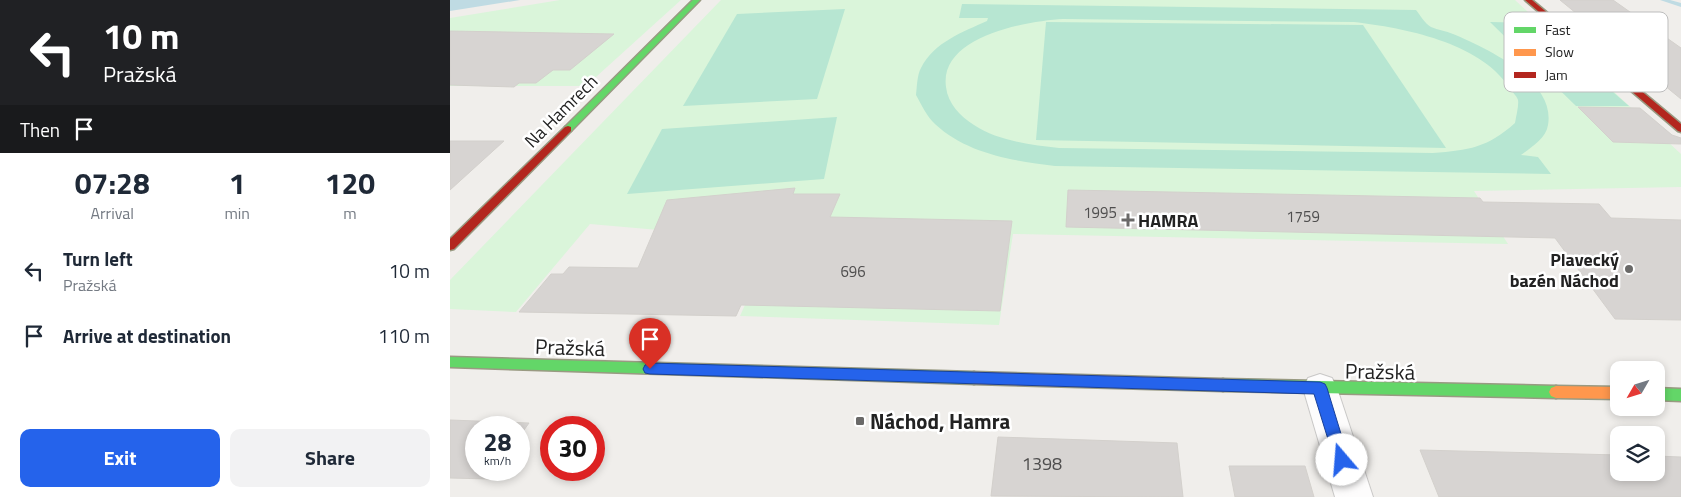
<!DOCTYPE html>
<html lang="en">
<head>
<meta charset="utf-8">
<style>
	:root { --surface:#fff; --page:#f2f2f3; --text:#1f2937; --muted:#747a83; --accent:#2563eb }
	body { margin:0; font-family:"Titillium Web",sans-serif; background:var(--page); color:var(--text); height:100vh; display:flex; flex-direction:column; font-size:19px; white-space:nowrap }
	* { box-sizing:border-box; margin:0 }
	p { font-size:16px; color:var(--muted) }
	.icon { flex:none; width:28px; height:28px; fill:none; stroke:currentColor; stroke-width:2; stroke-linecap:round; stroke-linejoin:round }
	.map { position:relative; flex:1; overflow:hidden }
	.details { display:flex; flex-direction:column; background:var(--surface); width:450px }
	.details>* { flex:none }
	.hud { background:#202124; color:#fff; overflow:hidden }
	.needle { width:32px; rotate:231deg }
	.fabs { position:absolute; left:1160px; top:361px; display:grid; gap:10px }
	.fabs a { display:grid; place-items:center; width:55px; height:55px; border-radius:10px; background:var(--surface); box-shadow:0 2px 8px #0003; font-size:25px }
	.speed { position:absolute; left:15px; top:416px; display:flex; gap:10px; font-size:25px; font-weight:700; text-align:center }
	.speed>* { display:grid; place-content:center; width:65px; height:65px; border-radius:50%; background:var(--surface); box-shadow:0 2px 8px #0003; line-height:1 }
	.speed small { font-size:12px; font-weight:400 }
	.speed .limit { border:8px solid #d22; background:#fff; color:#111 }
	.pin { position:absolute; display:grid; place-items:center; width:42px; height:42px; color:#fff; margin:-51px -21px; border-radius:50% 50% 50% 0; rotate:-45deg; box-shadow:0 0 5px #0007 }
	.pin .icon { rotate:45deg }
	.me { position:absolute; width:55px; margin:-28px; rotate:342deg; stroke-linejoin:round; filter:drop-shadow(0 0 4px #0008) }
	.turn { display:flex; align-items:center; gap:18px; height:105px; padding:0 20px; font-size:22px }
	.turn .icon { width:65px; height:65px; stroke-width:2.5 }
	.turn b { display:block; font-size:35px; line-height:42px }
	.then { display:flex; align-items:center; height:48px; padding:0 20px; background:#0003; gap:10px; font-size:19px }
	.eta { display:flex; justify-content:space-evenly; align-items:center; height:85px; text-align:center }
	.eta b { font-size:30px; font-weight:700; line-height:35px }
	.action { display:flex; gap:10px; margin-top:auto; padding:10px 20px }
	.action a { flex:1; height:58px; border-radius:10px; background:var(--accent); color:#fff; font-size:20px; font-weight:700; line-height:58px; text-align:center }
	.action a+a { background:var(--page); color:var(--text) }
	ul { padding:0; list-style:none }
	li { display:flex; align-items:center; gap:15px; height:65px; padding:0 20px }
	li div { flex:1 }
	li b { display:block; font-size:19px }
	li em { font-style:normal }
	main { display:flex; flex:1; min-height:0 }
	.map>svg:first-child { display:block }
	.park { fill:#daf5da }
	.pitch { fill:#b7e6d2; fill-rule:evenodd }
	.water { fill:#bfdbe3 }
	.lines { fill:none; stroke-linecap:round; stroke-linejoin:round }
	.stream { fill:#bfdbe3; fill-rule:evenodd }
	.building { fill:#d7d4d2; stroke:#d3d0cc }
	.street-casing { stroke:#c9c8c7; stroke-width:2 }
	.fast-casing { stroke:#999a82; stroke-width:3 }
	.slow-casing { stroke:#999a82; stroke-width:3 }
	.jam-casing { stroke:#999a82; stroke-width:3 }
	.street { fill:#fdfcfc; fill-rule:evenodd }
	.fast { fill:#63d668; fill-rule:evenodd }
	.slow { fill:#ff974d; fill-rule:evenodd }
	.jam { fill:#b3261e; fill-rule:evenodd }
	.route { fill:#2563eb; stroke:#184099 }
	.poi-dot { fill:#6a6968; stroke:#fff; stroke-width:2 }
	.labels { text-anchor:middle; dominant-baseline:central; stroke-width:5; stroke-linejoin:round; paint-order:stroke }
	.number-label { font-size:15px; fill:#4f4e4e }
	.street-label { font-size:18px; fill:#222; stroke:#fff }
	.poi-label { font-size:18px; font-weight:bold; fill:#222; stroke:#fff; text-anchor:start }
	.near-number-label { font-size:18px; fill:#4f4e4e }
	.near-street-label { font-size:21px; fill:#222; stroke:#fff }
	.near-poi-label { font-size:21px; font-weight:bold; fill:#222; stroke:#fff; text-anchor:start }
	.key { fill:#fff; stroke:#bdbdbd; stroke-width:1 }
	.key-label { font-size:14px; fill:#222 }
</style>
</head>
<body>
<main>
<section class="details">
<div class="hud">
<div class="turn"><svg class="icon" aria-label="left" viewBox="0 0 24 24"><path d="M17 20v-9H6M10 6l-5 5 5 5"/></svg><div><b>10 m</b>Pražská</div></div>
<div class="then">Then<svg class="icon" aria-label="arrive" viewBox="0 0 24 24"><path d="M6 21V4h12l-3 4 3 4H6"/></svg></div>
</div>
<div class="eta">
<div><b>07:28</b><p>Arrival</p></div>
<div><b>1</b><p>min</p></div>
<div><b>120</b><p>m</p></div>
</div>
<ul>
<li><svg class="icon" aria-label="left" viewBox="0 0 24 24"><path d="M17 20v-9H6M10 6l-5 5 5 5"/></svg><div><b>Turn left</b><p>Pražská</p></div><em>10 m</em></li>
<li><svg class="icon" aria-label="arrive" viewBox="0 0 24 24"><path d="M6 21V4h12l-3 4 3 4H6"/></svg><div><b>Arrive at destination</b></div><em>110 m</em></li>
</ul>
<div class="action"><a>Exit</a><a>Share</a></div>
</section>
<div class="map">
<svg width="1231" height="497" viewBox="0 0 1231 497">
	<rect width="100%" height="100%" fill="#f0eeeb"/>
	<!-- park -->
	<g class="park">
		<path d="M110,0H231L136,86H0V18Z"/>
		<path d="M271,0H1065L1231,154V187L1024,191L1058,244L563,234L549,325L290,316L324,240L140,224L66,312L0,309V280Z"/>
	</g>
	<!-- pitch -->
	<g class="pitch">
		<path d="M512,4L966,10C970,15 975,24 981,27C988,30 996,31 1003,34C1036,48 1106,80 1098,125C1096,139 1080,148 1071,155L1088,157L1101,174L605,166C564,161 517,154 485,124C477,117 471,104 466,95C467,87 467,75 471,68C484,42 513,32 537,21L538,18H509ZM613,19L904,22C954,28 1029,42 1059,87C1061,91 1067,96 1068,100C1069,106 1066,116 1065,123C1037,148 1019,150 983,153L609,148C582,145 548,141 524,125C510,116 498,104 496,87C489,36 577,21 613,19Z"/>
		<path d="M395,9L367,99L233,106L287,14Z"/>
		<path d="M596,22L913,25L996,148L586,140Z"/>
		<path d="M1040,22L1084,23L1179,106H1126Z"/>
		<path d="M387,117L374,179L177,194L212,129Z"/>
	</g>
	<!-- water -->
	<path class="water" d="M0,0H70L0,11Z"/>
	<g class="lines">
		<!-- stream -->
		<path class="stream" d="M1210,0H1220L1231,3V7Z"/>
	</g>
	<!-- building -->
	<g class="building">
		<path d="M1110,0H1163L1231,48V99Z"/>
		<path d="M0,31L164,34L120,70H103L86,83H69L64,87L0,85Z"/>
		<path d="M1128,107L1190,108L1222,135L1231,138V144L1163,142Z"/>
		<path d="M0,141H54L0,190Z"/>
		<path d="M345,188L343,194H390L380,217L562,221L550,311L291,305L286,316L69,312L101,274H113L119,267L188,268L217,200Z"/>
		<path d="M618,190L1030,198L1033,202L1149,204L1161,218L1231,220V320L1165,319L1105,238L616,227Z"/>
		<path d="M0,420L79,423L69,437V428H26V470H46L39,479L0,478Z"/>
		<path d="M548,437L727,443L733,497L541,496Z"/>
		<path d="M970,450L1169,455V472H1206V456L1231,457V497H989Z"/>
		<path d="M779,466H855L864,497H785Z"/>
	</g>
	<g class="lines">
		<!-- street casing -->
		<g class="street-casing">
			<path id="street" d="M870,374L882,378L887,388L923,497H885L853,388L858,378Z"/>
		</g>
		<!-- fast casing -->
		<g class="fast-casing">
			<g id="fast">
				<path d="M243,0H250L121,131H115V127Z"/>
				<path d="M0,357L524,372L529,374L531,378L529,382L524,384L0,367Z"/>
				<path d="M773,379L1106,386L1111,388L1113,392L1111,396L1106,398L773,391L768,389L766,385L768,381Z"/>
				<path d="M1206,388L1231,389V401L1206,400Z"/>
			</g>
		</g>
		<!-- slow casing -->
		<g class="slow-casing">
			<g id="slow">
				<path d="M524,372L773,379L778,381L780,385L778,389L773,391L524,384L519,382L517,378L519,374Z"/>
				<path d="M1106,386L1169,387V399L1106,398L1101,396L1099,392L1101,388Z"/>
			</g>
		</g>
		<!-- jam casing -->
		<g class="jam-casing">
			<g id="jam">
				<path d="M1075,0H1082L1231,124V132L1228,131Z"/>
				<path d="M118,126L121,127V131L4,249L0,250V239L115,127Z"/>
			</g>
		</g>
		<!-- street -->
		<use href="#street" class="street"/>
		<!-- fast -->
		<use href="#fast" class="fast"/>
		<!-- slow -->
		<use href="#slow" class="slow"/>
		<!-- jam -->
		<use href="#jam" class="jam"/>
	</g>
	<!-- route -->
	<path class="route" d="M200,363L870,382L875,384L877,388L899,460L897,465L892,467L886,465L864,394L200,374L195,373L193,369L195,365Z"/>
	<!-- markers -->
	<g class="poi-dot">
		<path d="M675.5 212.5h5v5h5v5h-5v5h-5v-5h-5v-5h5z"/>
		<circle cx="1179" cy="269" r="5"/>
		<rect x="405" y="416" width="10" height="10" rx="2.5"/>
	</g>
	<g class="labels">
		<!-- number labels -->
		<g class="number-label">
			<text x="650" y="212">1995</text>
			<text x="853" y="216">1759</text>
			<text x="403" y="271">696</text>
		</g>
		<!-- street labels -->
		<g class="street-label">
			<text transform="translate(111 111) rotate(-45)">Na Hamrech</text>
		</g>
		<!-- poi labels -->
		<g class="poi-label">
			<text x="688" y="220">HAMRA</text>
			<text x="1169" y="259" text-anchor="end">Plavecký<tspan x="1169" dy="21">bazén Náchod</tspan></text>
		</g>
		<!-- near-number labels -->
		<g class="near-number-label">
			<text x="592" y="463">1398</text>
		</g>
		<!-- near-street labels -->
		<g class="near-street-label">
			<text transform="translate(120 347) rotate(2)">Pražská</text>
			<text transform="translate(930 371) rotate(1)">Pražská</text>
		</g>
		<!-- near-poi labels -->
		<g class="near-poi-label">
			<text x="420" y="421">Náchod, Hamra</text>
		</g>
	</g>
	<!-- legend -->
	<rect x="1054" y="12" width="164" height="80" rx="8" class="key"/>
	<rect x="1064" y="27" width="22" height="6" fill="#63d668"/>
	<rect x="1064" y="49" width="22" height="7" fill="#ff974d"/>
	<rect x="1064" y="72" width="22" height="6" fill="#b3261e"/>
	<g class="key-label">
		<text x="1095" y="35">Fast</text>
		<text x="1095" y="57">Slow</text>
		<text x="1095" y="80">Jam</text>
	</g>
</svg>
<div class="fabs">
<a><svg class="needle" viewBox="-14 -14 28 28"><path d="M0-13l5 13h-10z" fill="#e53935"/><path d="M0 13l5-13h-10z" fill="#747a83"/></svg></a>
<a><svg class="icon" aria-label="layers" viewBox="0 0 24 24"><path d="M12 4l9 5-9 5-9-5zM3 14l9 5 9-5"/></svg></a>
</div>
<div class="speed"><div>28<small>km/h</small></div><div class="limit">30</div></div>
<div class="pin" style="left:200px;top:369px;background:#d93025"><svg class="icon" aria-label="arrive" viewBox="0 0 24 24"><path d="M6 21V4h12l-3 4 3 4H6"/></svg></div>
<svg class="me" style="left:892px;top:460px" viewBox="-20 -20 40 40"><circle r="19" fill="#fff"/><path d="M0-13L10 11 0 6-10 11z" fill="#2563eb"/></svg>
</div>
</main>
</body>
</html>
